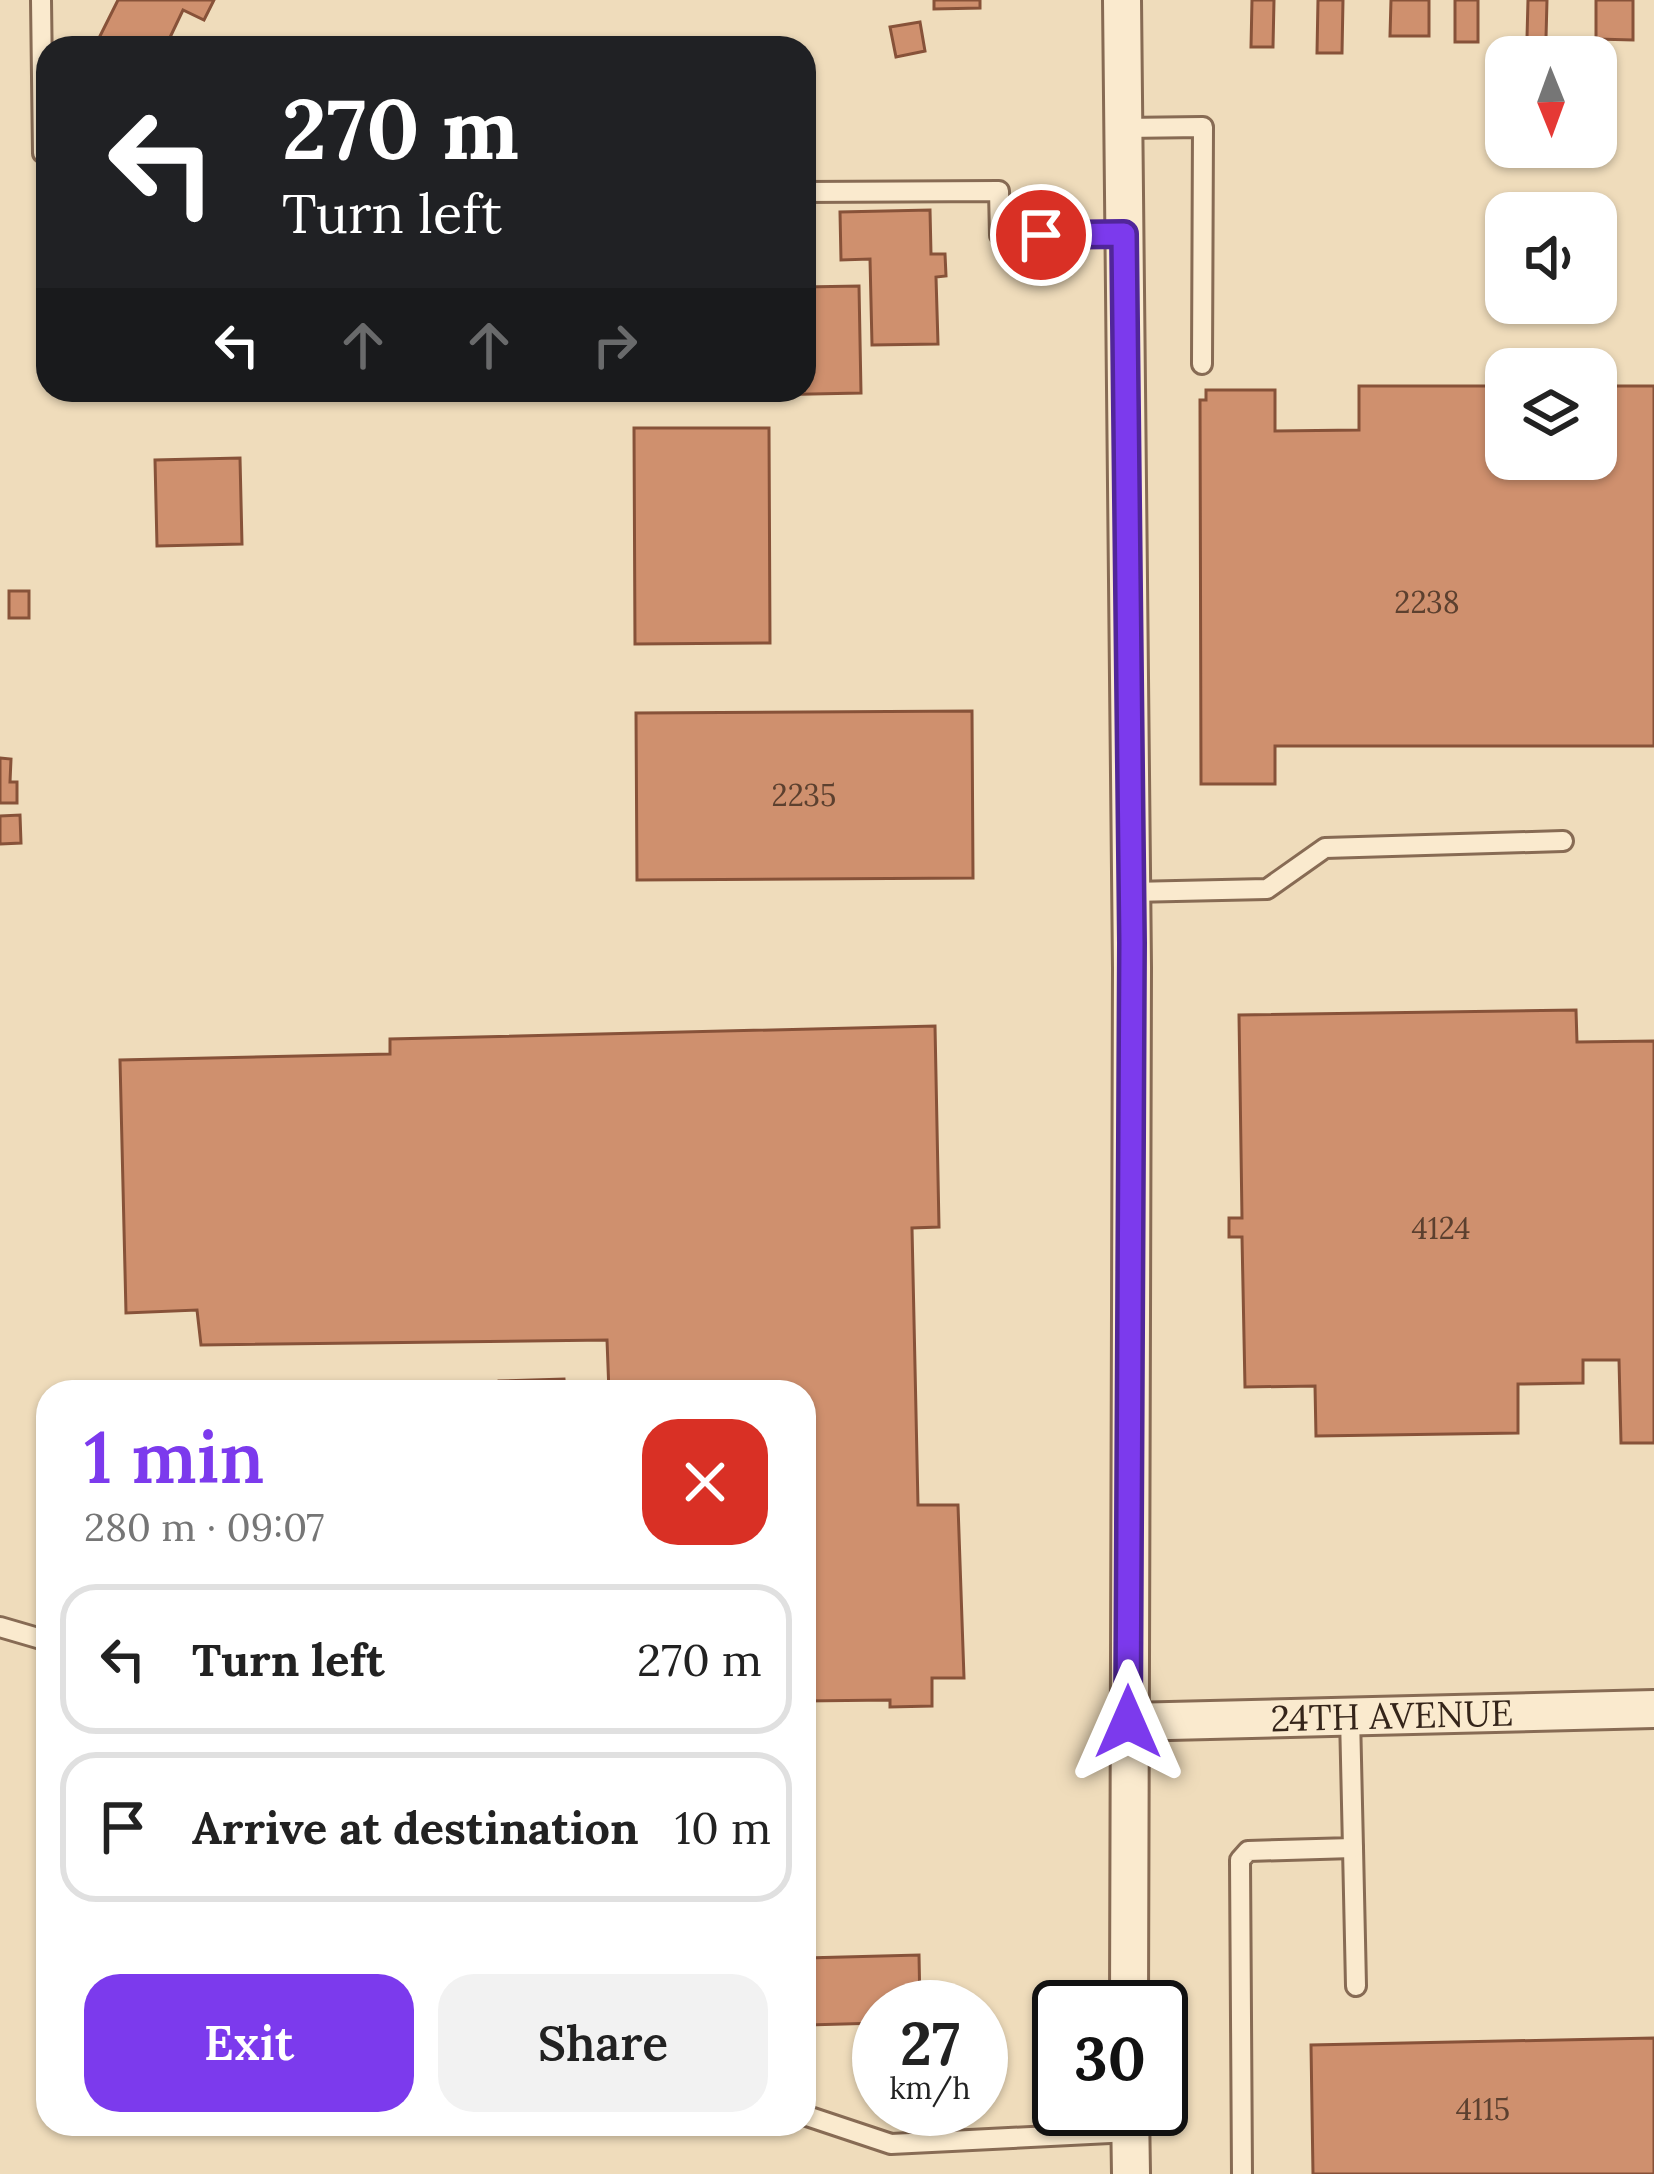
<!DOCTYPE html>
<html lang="en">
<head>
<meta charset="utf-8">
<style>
	:root { --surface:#fff; --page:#f2f2f2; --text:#222; --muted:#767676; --line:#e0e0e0; --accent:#7c3aed }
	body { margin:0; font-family:Lora,serif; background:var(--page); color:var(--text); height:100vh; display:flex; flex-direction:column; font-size:45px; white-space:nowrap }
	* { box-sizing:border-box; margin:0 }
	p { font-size:39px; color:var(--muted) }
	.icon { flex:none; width:66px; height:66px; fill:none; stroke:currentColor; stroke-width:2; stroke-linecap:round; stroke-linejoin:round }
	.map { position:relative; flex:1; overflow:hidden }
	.side { position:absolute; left:36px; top:1380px; width:780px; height:756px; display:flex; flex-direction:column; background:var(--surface); border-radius:36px; box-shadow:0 3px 9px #0004 }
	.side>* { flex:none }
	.hud { position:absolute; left:36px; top:36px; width:780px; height:366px; border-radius:36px; box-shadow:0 3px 9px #0004; background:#202124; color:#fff; overflow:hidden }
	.needle { width:78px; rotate:179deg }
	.fabs { position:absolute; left:1485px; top:36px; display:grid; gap:24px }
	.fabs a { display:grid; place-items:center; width:132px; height:132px; border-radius:24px; background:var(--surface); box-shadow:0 3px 9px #0004; font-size:60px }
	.speed { position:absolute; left:852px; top:1980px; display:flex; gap:24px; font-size:60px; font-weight:700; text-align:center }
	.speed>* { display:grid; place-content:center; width:156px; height:156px; border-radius:50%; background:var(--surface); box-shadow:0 3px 9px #0004; line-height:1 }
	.speed small { font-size:30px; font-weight:400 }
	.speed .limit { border:6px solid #111; border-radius:18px; background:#fff; color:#111 }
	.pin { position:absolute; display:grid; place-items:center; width:102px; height:102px; color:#fff; margin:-51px; border:6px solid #fff; border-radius:50%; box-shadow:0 3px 12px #0007 }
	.me { position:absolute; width:132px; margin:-66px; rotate:0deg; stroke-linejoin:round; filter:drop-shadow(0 0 9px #0008) }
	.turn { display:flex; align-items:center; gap:42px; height:252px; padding:0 48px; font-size:54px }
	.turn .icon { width:156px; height:156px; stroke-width:2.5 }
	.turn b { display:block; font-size:84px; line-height:102px }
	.lanes { display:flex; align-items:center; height:114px; padding:0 48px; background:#0003; justify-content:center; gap:60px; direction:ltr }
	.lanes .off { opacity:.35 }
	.round { display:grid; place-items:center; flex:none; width:126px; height:126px; border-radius:36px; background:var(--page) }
	.summary { display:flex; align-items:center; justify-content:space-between; height:204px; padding:0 48px }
	h1 { font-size:72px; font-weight:600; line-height:90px; color:var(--accent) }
	.cta { display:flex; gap:24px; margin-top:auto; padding:24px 48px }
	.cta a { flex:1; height:138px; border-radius:36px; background:var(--accent); color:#fff; font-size:48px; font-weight:600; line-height:138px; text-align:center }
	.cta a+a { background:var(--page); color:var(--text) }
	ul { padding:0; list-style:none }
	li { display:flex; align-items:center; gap:36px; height:150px; margin:0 24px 18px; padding:0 24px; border:6px solid var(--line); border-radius:36px }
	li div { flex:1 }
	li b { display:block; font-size:45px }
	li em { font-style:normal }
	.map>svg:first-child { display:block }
	.building { fill:#cf906e; stroke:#875239; stroke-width:3 }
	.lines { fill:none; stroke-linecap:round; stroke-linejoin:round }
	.lane-casing { stroke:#876b54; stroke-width:24 }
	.street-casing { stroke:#876b54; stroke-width:42 }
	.lane { stroke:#faeace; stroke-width:18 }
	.street { stroke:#faeace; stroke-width:36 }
	.route-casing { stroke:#51269a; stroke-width:30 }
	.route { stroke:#7c3aed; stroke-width:21 }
	.labels { text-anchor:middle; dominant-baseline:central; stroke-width:10; stroke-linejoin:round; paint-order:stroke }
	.number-label { font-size:30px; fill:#5c402f }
	.street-label { font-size:36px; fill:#35251a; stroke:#f7e7ca }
</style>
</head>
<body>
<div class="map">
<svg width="1654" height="2174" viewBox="0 0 1654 2174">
	<rect width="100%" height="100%" fill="#efdcbb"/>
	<!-- building -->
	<g class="building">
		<path d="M118,0H214L204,20L183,10L165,48H94Z"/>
		<path d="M934,0H980V8L934,9Z"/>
		<path d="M1252,0H1274L1273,47H1251Z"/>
		<path d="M1318,0H1343L1342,53H1317Z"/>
		<path d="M1391,0H1429V36H1390Z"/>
		<rect x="1455" y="0" width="23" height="42"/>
		<path d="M1528,0H1547L1546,38H1527Z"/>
		<path d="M1596,0H1633V40L1596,39Z"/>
		<path d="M920,22L925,51L896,57L890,27Z"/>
		<path d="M930,210L931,254H945L946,276L936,277L938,344L872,345L870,259L841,260L840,212Z"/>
		<path d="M859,286L861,393L608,398V390H804V287Z"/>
		<path d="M1359,386H1506V459H1596V386H1654V746H1275V784H1201L1200,400H1206V390H1275V431L1359,430Z"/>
		<path d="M634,428H769L770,643L635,644Z"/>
		<path d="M240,458L242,544L157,546L155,460Z"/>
		<rect x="9" y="591" width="20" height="27"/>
		<path d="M972,711L973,878L637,880L636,713Z"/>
		<path d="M0,758L11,759L10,782H17V803H0Z"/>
		<path d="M20,815L21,843L0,844V816Z"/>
		<path d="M1576,1010L1577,1042L1654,1041V1443H1621L1619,1360H1583V1383L1518,1384V1433L1316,1436L1315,1386L1245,1387L1242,1237H1229V1218H1242L1239,1015Z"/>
		<path d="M935,1026L939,1227L912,1228L918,1505H958L964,1678H932V1706L890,1707V1700L804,1701V1392H609L607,1340L201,1345L197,1310L126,1313L120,1060L390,1054V1039Z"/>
		<path d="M564,1379L565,1392H499V1381Z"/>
		<path d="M919,1955L920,2007H879V2023L808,2025L806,1958Z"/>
		<path d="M1654,2038V2174H1313L1311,2045Z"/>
	</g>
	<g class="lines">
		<!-- lane casing -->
		<g class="lane-casing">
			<g id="lane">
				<path d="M41,0L43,153"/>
				<path d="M1123,128L1203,127L1202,364"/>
				<path d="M804,192L999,191L1000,235L1124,234"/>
				<path d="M1131,892L1267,889L1325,848L1563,841"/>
				<path d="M0,1627L48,1641"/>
				<path d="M1353,1848L1356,1986"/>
				<path d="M804,2115L891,2144L1130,2132"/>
				<path d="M1242,2174L1240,1860L1248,1851L1353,1848L1350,1716"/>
			</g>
		</g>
		<!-- street casing -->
		<g class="street-casing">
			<g id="street">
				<path d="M1122,0L1132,968L1129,2007"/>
				<path id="s1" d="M1128,1722L1654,1709"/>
				<path d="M1130,2109L1131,2174"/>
			</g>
		</g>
		<!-- lane -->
		<use href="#lane" class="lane"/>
		<!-- street -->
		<use href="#street" class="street"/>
	</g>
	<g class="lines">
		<!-- route casing -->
		<g class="route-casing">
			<path id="route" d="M1041,235L1124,234L1132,943L1128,1722"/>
		</g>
		<!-- route -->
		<use href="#route" class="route"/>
	</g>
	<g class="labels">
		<!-- number labels -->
		<g class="number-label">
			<text x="1427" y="602">2238</text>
			<text x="804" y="795">2235</text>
			<text x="1441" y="1228">4124</text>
			<text x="1483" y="2109">4115</text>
		</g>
		<!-- street labels -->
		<g class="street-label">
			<text stroke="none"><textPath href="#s1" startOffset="264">24TH AVENUE</textPath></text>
		</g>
	</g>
</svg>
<div class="fabs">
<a><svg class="needle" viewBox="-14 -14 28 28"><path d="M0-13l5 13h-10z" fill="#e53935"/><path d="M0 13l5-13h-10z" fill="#767676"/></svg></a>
<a><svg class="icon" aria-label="sound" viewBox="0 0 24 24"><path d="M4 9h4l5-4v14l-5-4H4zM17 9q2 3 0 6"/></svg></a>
<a><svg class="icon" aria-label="layers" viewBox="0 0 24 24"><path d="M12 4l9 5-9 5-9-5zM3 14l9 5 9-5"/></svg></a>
</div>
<div class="speed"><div>27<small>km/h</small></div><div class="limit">30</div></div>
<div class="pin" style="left:1041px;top:235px;background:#d93025"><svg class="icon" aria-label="arrive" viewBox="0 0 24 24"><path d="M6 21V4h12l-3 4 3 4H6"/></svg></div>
<svg class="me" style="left:1128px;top:1722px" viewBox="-20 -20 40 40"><path d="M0-17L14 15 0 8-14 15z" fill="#7c3aed" stroke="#fff" stroke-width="4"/></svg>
<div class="hud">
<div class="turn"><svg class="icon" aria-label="left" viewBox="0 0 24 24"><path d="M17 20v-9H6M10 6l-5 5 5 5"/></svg><div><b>270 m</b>Turn left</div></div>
<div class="lanes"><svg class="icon" aria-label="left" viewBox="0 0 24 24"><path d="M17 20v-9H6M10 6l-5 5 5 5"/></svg><svg class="icon off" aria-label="ahead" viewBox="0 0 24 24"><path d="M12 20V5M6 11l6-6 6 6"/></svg><svg class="icon off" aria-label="ahead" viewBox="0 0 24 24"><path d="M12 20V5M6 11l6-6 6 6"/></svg><svg class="icon off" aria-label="right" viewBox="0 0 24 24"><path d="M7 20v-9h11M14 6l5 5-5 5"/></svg></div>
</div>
<section class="side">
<div class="summary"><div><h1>1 min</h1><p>280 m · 09:07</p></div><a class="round" style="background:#d93025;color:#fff"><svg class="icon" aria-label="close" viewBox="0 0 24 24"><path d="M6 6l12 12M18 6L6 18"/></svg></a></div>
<ul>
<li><svg class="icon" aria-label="left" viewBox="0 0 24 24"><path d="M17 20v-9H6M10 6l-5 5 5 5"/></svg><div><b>Turn left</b></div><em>270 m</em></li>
<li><svg class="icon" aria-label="arrive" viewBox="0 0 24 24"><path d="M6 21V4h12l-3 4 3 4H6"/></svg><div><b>Arrive at destination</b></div><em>10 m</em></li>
</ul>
<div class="cta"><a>Exit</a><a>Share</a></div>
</section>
</div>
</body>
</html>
